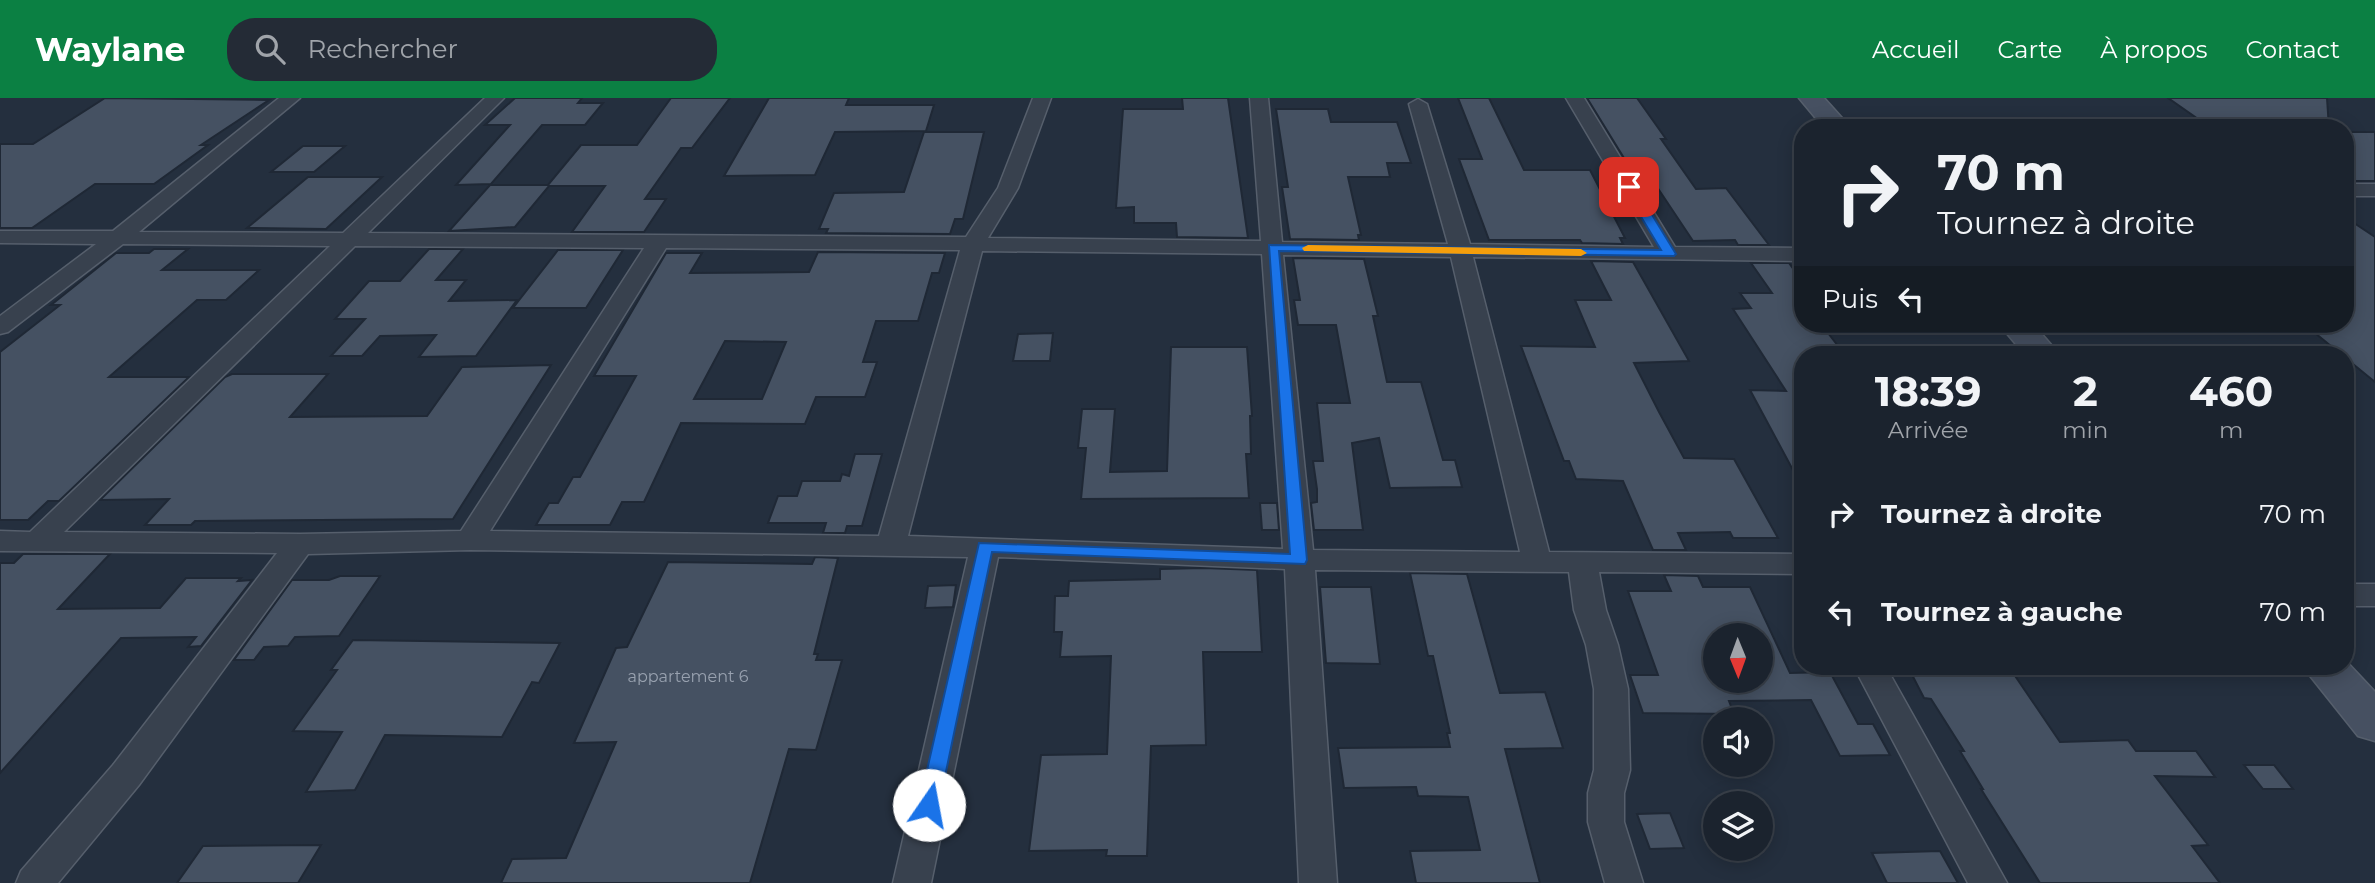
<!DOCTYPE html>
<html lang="fr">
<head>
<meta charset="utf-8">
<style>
	:root { --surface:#1b232e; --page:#242b36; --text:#f1f3f6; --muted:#a0a4aa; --line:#39404a; --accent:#0b8043 }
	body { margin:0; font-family:Montserrat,sans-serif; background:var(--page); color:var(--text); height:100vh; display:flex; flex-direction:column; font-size:26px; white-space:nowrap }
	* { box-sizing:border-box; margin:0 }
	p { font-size:23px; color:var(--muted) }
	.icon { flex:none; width:38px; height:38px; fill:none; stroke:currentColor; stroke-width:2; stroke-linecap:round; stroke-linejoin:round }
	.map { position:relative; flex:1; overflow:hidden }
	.drawer { position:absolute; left:1794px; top:248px; width:560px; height:329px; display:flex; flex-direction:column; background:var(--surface); border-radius:28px; box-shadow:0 4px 18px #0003,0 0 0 2px var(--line) }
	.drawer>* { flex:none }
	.hud { position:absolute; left:1794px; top:21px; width:560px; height:214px; border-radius:28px; box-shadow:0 4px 18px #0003,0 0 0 2px var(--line); background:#1b232e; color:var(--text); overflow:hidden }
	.needle { width:46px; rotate:179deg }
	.fabs { position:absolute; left:1703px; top:525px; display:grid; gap:14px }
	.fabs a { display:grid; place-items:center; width:70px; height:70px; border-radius:50%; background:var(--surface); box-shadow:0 4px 18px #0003,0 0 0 2px var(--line); font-size:35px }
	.pin { position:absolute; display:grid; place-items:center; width:60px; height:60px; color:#fff; margin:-30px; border-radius:14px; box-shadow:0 4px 10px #0006 }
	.me { position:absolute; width:77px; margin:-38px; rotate:12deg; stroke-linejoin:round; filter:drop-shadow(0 0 5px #0008) }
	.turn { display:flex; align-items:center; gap:24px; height:147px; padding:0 28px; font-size:32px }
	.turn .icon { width:91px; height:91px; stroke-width:2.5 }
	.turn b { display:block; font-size:49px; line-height:60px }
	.then { display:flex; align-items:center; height:66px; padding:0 28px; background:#0003; gap:14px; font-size:26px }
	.eta { display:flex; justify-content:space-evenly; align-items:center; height:119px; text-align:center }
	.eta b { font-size:42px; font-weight:700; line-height:49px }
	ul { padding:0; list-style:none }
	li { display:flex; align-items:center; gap:21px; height:98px; padding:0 28px }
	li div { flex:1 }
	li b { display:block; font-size:26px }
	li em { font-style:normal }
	header { display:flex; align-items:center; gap:42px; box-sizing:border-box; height:98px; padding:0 35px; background:var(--accent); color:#fff }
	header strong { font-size:33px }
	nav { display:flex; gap:38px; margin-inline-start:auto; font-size:24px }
	.search { width:490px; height:63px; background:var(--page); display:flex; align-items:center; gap:18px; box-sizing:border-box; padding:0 24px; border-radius:28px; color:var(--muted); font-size:26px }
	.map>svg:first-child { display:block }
	.building { fill:#455162; stroke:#1f2835; stroke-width:2; fill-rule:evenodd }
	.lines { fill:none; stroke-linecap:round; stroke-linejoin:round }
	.street-casing { stroke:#565f6c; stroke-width:3 }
	.secondary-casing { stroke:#565f6c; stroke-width:3 }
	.street { fill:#38414e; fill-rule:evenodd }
	.secondary { fill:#465061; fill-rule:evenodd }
	.route { fill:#1a73e8; stroke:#114b97; stroke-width:2 }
	.slow { fill:#f59e0b }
	.labels { text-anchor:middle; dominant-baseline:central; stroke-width:7; stroke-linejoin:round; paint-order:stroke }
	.number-label { font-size:16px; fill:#98a1af }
</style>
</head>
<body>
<header>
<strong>Waylane</strong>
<div class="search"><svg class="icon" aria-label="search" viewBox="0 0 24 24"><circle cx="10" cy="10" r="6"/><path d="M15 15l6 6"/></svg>Rechercher</div>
<nav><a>Accueil</a><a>Carte</a><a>À propos</a><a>Contact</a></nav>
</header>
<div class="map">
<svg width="2375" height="785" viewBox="0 0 2375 785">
	<rect width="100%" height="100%" fill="#242f3e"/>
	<!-- building -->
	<g class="building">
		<path d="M105,0L269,2L201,47H208L154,86H95L32,130H0V46H33Z"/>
		<path d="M515,0H582L578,5H603L585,27H542L491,86L456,87L510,27H485Z"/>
		<path d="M671,0H730L692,50H681L645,101H666L644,134H572L605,88H549L515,129L449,133L490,87H548L581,47H637Z"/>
		<path d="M769,0H849L846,7H934L926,33L835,34L815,77L724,78Z"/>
		<path d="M1182,0H1228L1248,140L1177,139L1176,125H1134V109L1116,110L1123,11H1183Z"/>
		<path d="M1458,0H1489L1524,72H1590L1625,140H1620L1623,146L1582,145L1580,142H1489L1459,61H1482Z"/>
		<path d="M1587,0H1637L1666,41H1661L1696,91L1726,90L1769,147H1738L1735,142L1693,143L1655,86H1640Z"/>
		<path d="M2168,0H2327L2329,30H2211Z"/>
		<path d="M1276,11H1328L1331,24H1397L1411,65H1387L1390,79H1348L1361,137H1358L1359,142L1290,141L1282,89H1288Z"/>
		<path d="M924,34H984L963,121H955L950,136L826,135L828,131H819L834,95L904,94Z"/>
		<rect x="2345" y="34" width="30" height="49"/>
		<path d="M303,48H345L314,74H271Z"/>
		<path d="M308,79H382L326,131L247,130Z"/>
		<path d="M2345,119L2375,139V284L2304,226H2345Z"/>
		<path d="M154,151H188L162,172H259L226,202H197L109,279H189L59,403H48L28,422H0V254L60,207H51L116,155H149Z"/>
		<path d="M429,151H463L436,182H466L449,203L517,202L476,258L419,259L436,237L380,238L362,258H331L365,221H335L369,183H400Z"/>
		<path d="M558,152H623L586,210H513Z"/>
		<path d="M818,154L945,155L939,175H932L918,223H876L863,264H877L865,299H816L805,326L681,325L644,404H622L610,427H536L549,405H558L573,379H580L636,278H594L666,155H702L690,175L809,174ZM725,243L786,244L762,301H694Z"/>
		<path d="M1293,160L1364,161L1378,218H1373L1387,284H1421L1443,362H1455L1462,389L1390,390L1379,340L1352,345L1363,432H1314L1311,405L1317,404V391L1313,363H1323L1317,305H1350L1336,227H1298L1294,202H1300Z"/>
		<path d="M1591,163L1633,164L1689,263L1634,265L1659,314L1684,360L1734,361L1778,440H1733L1730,434L1678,435L1686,452H1653L1623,383L1576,381L1569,363H1564L1521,248L1595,249L1575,202H1611Z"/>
		<path d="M1751,165H1789L1802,183V226H1821L1845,257H1802V389L1750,292L1786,293L1733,211L1751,210L1740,195H1772Z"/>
		<path d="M1053,235L1050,263H1013L1018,236Z"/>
		<path d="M1171,249H1247L1252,318H1250L1251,356H1246L1249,400L1081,401L1086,350H1078L1082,311H1115L1110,374L1167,373Z"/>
		<path d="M551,267L453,421L195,423L191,427H145L169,401L100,402L225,279L232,276H328L290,319L427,318L462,269Z"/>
		<path d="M855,356H882L862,428H847L845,435H823L826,425H768L778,398H797L802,383H840L842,376L849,378Z"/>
		<path d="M1260,405H1277L1279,432H1262Z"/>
		<path d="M23,456H110L58,511L160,510L186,480H241L238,483L252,482L201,548L188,549L196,539L121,540L0,675V465H14Z"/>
		<path d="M815,459L838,460L814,556H818L816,562H842L816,652L789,651L750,785H501L512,761L566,760L616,644L574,645L616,550L627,549L668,464L812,466Z"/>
		<path d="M1204,470L1257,472L1262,554H1203L1206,647L1151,648L1147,758H1106L1107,752L1029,753L1041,657L1107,656L1111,558L1060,559L1062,534H1054L1055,498H1068L1069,483L1160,481V471Z"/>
		<path d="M1410,475L1467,476L1500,595L1545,594L1563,650L1505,651L1540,785H1416L1410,753L1480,752L1468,699L1418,698L1416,689L1344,690L1338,650L1450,649L1447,635H1450L1433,558H1428Z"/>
		<path d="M1664,477L1698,478L1703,489H1750L1790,575L1830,574L1858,626H1873L1890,657L1840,658L1811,602L1729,603L1734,616L1643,615L1630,577H1658L1628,493H1671ZM1715,537H1760V583H1715Z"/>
		<path d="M340,478H380L339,538L295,539L288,548L264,549L254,562H234L292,482H329Z"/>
		<path d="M956,487L953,509L925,510L928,488Z"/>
		<path d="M1320,489H1371L1380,566L1326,565Z"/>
		<path d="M353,542L560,545L539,585L532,584L502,639L385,637L355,692L306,694L342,634L293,633L337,572H331Z"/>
		<path d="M1908,569H2009L2060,644L2128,642L2136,653H2196L2215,679L2155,678L2208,747L2192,748L2220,785H2040L1981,691H1983L1960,653H1964L1931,601L1924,600Z"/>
		<path d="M2244,667H2274L2293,691H2263Z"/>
		<path d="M1670,715L1684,750L1650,751L1637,716Z"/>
		<path d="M321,747L298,785H177L203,748Z"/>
		<path d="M1940,753L1958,785H1887L1872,755Z"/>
	</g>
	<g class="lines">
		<!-- street casing -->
		<g class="street-casing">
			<g id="street">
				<path d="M279,0H300L139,134L343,135L485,0H504L368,135L966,139L998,90L1033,0H1051L1018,90L988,140L1261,143L1250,0H1268L1282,144L1448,146L1409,6L1418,1L1427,6L1470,146L1654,149L1566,0H1584L1675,149L1802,150V163L1473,159L1549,454L1802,456V476L1599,474L1606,512L1618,547L1628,591L1630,672L1624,695V724L1643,785H1605L1588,724V695L1594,672V591L1586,547L1574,512L1569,474L1315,472L1337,785H1299L1285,471L998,459L931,785H893L968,459L470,452L308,456L139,687L58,785H16L21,773L113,667L277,455L0,453V433L30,434L330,148L123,146L8,234L0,236V218L96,146L0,145V133H113ZM355,148L644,150L461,433L300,436L64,434ZM666,150L960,152L879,438L490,433ZM982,153L1262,156L1283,451L908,438ZM1283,157L1451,159L1520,454L1313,452Z"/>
				<rect x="2345" y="86" width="30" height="12"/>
				<rect x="2345" y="486" width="30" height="22"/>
				<path d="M1854,569H1886L2007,785H1968Z"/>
			</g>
		</g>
		<!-- secondary casing -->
		<g class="secondary-casing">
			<g id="secondary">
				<path d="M1799,0H1824L1851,30H1824Z"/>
				<path d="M1999,226H2033L2060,257H2025Z"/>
				<path d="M2345,562L2375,594V643L2358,638L2303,569H2345Z"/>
			</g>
		</g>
		<!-- street -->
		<use href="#street" class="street"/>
		<!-- secondary -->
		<use href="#secondary" class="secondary"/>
	</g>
	<!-- route -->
	<path class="route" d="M1625,87L1635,89L1676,156L1674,158L1279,153L1307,462L1305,466L992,454L939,707L936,713L929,716L922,713L919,707L979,445L1290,456L1269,147L1661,152L1623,89Z"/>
	<!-- slow -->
	<path class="slow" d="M1308,147L1581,151L1587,155L1581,158L1304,153L1302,150Z"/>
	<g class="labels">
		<!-- number labels -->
		<g class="number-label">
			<text x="688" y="578">appartement 6</text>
		</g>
	</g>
</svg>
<div class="fabs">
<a><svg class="needle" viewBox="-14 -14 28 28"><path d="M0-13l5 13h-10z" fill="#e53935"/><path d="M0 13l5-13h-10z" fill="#a0a4aa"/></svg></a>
<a><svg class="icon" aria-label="sound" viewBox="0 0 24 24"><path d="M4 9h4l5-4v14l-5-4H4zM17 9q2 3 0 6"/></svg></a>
<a><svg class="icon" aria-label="layers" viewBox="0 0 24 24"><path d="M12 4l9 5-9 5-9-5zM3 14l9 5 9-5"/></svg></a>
</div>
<div class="pin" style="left:1629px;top:89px;background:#d93025"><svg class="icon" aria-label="arrive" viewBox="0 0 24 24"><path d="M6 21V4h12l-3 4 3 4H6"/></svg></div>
<svg class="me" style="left:929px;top:707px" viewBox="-20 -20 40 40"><circle r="19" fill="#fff"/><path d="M0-13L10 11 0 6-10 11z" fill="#1a73e8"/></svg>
<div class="hud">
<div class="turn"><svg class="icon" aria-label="right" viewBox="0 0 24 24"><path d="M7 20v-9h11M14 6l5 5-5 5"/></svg><div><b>70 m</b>Tournez à droite</div></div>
<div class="then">Puis<svg class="icon" aria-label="left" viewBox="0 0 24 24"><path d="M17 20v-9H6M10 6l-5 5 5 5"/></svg></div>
</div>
<section class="drawer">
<div class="eta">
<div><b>18:39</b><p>Arrivée</p></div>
<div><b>2</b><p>min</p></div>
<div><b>460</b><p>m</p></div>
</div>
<ul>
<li><svg class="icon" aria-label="right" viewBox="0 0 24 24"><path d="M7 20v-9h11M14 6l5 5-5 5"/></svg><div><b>Tournez à droite</b></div><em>70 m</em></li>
<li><svg class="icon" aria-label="left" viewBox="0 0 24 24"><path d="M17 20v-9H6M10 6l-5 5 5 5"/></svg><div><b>Tournez à gauche</b></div><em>70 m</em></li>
</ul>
</section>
</div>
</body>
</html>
